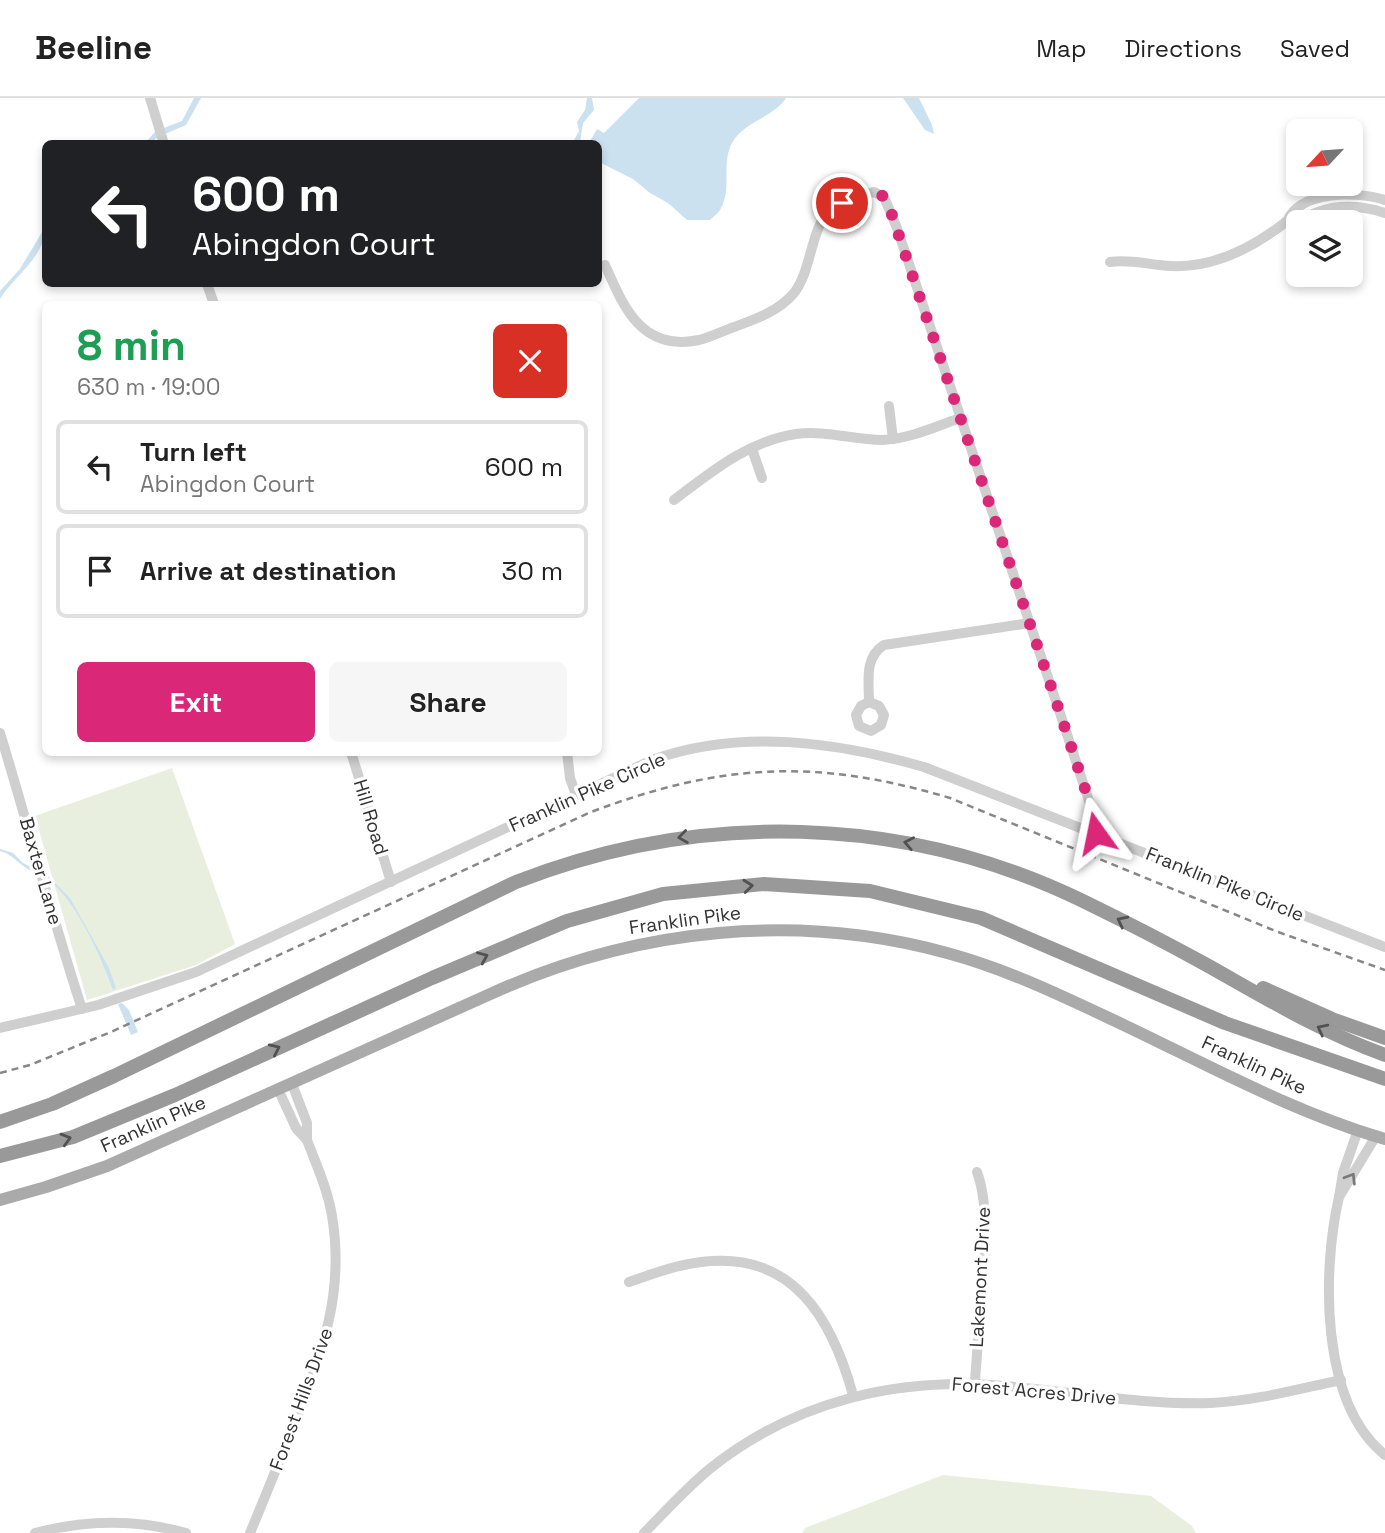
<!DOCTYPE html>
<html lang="en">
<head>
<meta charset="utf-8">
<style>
	:root { --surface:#fff; --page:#f6f6f6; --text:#222; --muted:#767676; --line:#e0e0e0; --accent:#db2777 }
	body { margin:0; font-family:"Space Grotesk",sans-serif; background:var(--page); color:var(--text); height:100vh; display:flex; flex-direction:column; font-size:26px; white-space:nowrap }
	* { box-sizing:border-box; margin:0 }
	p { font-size:23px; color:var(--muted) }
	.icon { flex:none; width:38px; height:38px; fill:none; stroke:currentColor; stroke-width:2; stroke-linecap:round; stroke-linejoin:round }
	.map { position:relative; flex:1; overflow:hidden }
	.details { position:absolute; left:42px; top:203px; width:560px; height:455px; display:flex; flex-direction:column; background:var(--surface); border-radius:10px; box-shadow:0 4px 10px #0003 }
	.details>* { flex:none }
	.top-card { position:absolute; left:42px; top:42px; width:560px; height:147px; border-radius:10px; box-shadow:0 4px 10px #0003; background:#202124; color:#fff; overflow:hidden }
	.needle { width:46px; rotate:244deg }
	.fabs { position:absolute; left:1286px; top:21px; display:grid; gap:14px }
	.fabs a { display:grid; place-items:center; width:77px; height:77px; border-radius:10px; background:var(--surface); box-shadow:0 4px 10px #0003; font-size:35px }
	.pin { position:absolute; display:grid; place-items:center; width:60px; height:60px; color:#fff; margin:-30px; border:4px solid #fff; border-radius:50%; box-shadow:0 2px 7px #0007 }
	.me { position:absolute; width:77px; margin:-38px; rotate:348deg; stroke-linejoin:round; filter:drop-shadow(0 0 5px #0008) }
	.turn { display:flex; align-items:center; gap:24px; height:147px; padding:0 35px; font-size:32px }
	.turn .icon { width:91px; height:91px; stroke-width:2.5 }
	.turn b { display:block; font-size:49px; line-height:60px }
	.round { display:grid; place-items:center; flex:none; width:74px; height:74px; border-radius:10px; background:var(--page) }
	.overview { display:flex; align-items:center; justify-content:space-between; height:119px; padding:0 35px }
	h1 { font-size:42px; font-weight:700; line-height:52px; color:#1e9e55 }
	.cta { display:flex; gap:14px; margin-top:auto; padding:14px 35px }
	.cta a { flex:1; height:80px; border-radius:10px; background:var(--accent); color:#fff; font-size:28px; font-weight:700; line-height:80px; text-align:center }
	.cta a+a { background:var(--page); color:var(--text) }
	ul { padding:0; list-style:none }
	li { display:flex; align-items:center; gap:21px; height:94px; margin:0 14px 10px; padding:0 21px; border:4px solid var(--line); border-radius:10px }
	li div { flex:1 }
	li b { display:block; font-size:26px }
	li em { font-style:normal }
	header { display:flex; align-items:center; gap:42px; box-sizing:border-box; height:98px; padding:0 35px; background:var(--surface); border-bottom:2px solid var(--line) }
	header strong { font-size:33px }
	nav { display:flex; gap:38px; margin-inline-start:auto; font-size:24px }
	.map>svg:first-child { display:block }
	.green { fill:#e8efdf }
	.water { fill:#cbe1ef }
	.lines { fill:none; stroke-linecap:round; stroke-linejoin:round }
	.minor { stroke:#cfcfcf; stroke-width:10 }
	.major { stroke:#aaa; stroke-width:12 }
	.highway { stroke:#999; stroke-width:14 }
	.rail { stroke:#878787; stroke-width:2.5; stroke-dasharray:7 5; stroke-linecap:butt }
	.oneway { stroke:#515151 }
	.oneway2 { stroke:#797979 }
	.route { stroke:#db2777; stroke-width:12; stroke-dasharray:0 21.6 }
	.labels { text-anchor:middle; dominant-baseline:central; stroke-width:7; stroke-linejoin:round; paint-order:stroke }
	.street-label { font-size:19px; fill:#323232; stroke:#fff }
</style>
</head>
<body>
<header>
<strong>Beeline</strong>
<nav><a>Map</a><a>Directions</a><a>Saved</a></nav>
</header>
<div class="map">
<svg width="1385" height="1435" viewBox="0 0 1385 1435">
	<rect width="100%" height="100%" fill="#fff"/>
	<!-- green -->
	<g class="green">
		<path d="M172,670L235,846L196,867L87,902L35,718Z"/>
		<path d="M943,1377L1151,1398L1192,1428L1196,1435H802L805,1430Z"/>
	</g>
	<!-- water -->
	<g class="water">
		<path d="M194,0H201L186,27L158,39L150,45L144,46L156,33L182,23Z"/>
		<path d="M587,0H592L594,12L583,25L580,45H577L574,42L579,33L577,24L585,12Z"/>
		<path d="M639,0H786C773,20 744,23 732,45C721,66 732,90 721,110C719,115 714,118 710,122H687L668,105L650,95L633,81L599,64L598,46L589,45L597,31L604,35Z"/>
		<path d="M903,0H919L932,27L934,36L925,32Z"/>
		<path d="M45,129C47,157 13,179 0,201V193L20,171Z"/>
		<path d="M0,751L13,755L23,765L47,777L70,800L109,870L116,890L113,892C101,859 78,806 51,784C42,777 31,774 22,767C14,761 11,756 0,753Z"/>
		<path d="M122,905L129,912L138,934L131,937L118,906Z"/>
	</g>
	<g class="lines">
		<!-- minor -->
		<g class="minor">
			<path d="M150,0L164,46"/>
			<path d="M1287,123C1301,92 1357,93 1385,102"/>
			<path d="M1110,164C1131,161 1150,167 1171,168C1215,170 1253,150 1287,123C1299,124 1306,118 1318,114C1340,106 1363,108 1385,115"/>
			<path d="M605,167C624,210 642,254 699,242C711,239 723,233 734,229C756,221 779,213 794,195C812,172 811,128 830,113C842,102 859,98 874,94L884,99L897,130L1065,630L1091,709L1096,735"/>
			<path d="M207,186L214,206"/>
			<path d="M889,308L893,341"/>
			<path d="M752,351L762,380"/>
			<path d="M674,402C711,374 748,343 796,336C825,332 854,342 882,342C909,341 935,329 960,320"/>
			<path d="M869,604L879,608L884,617L881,627L871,633L859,628L856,617L861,608L869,604C869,584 864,559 884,547L1030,525"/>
			<path d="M0,635C28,727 52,819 82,911"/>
			<path d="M351,654L391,784"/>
			<path d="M567,654L570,680L576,697"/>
			<path d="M0,930L98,907L196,874L652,662C740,630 837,644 924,669L1385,849"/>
			<path d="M278,991L296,1030L307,1042V1025L292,986"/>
			<path d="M1358,1032L1343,1075L1339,1099L1376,1038"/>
			<path d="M1339,1099C1322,1173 1320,1305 1385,1357"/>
			<path d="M629,1184C652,1176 676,1167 701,1164C793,1152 832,1221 853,1297"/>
			<path d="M975,1286C977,1228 996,1124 977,1074"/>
			<path d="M35,1435C85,1422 136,1421 186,1435"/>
			<path d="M250,1435C265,1399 280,1362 294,1326C322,1255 345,1195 332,1118C328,1092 316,1066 307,1042"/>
			<path d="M644,1435C666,1413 687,1389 712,1369C797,1302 899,1279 1005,1288C1073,1294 1142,1307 1211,1305C1255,1303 1298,1291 1341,1282"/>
		</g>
		<!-- major -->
		<path class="major" d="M0,1102L46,1089L107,1068L497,893C639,830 797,814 947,855C1003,870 1056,895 1109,920C1199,962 1289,1013 1385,1041"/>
		<!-- highway -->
		<g class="highway">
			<path d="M1263,890L1332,921L1385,940"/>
			<path d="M0,1024L52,1006L114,978L516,784C700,712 904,716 1083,803C1124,823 1165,844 1205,866C1264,899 1321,934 1385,957"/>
			<path d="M0,1058L73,1039L175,997L432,880L567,823L663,796L764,786L870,793L981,820L1225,925L1385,981"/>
		</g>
		<!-- rail -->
		<path class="rail" d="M0,975L30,967L111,934L591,714C721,665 816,660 950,700L1278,834L1385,872"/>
	</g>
	<!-- one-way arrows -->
	<defs><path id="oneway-chevron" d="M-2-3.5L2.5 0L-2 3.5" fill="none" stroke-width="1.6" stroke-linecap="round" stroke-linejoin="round" transform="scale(1.75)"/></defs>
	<g class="oneway">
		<use href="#oneway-chevron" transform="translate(683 739) rotate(172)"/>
		<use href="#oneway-chevron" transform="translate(909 745) rotate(-169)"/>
		<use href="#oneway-chevron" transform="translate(748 788) rotate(-6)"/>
		<use href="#oneway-chevron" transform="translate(1122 823) rotate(-153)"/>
		<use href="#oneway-chevron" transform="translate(483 859) rotate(-23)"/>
		<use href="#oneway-chevron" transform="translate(1322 931) rotate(-153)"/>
		<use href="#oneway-chevron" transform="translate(275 951) rotate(-25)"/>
		<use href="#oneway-chevron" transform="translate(66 1041) rotate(-16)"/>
	</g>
	<use class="oneway2" href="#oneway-chevron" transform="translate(1351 1080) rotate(-58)"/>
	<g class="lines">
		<!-- route -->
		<path class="route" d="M842,105L877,94L884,99L891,114L1065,630L1091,709L1096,735"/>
	</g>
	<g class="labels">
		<!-- street labels -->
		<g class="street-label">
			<text transform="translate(587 694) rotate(-24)">Franklin Pike Circle</text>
			<text transform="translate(371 719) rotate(73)">Hill Road</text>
			<text transform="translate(41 773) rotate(74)">Baxter Lane</text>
			<text transform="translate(1225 786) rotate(22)">Franklin Pike Circle</text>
			<text transform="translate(685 822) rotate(-8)">Franklin Pike</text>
			<text transform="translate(1254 967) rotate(25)">Franklin Pike</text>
			<text transform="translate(153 1026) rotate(-24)">Franklin Pike</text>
			<text transform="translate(980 1179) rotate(-87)">Lakemont Drive</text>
			<text transform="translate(1034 1293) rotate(5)">Forest Acres Drive</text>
			<text transform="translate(301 1301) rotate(-70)">Forest Hills Drive</text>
		</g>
	</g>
</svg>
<div class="fabs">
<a><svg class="needle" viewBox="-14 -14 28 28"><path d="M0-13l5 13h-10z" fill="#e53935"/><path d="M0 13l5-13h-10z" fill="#767676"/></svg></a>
<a><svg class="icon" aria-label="layers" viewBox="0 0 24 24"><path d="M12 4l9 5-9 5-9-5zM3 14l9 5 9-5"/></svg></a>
</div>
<div class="pin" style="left:842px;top:105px;background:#d93025"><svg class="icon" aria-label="arrive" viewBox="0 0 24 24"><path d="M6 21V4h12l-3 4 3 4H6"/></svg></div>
<svg class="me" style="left:1096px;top:735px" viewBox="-20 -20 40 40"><path d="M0-17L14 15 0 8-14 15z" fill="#db2777" stroke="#fff" stroke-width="4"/></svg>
<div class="top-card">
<div class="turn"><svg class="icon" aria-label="left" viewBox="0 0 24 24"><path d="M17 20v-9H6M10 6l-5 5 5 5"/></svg><div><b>600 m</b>Abingdon Court</div></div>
</div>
<section class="details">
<div class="overview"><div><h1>8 min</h1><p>630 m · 19:00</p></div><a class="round" style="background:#d93025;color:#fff"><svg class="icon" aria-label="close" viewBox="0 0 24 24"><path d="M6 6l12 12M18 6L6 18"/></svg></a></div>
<ul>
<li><svg class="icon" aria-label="left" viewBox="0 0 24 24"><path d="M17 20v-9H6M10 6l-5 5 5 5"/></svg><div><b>Turn left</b><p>Abingdon Court</p></div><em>600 m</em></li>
<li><svg class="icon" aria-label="arrive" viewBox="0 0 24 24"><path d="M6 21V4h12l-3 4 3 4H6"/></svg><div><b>Arrive at destination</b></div><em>30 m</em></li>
</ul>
<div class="cta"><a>Exit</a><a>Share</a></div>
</section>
</div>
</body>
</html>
